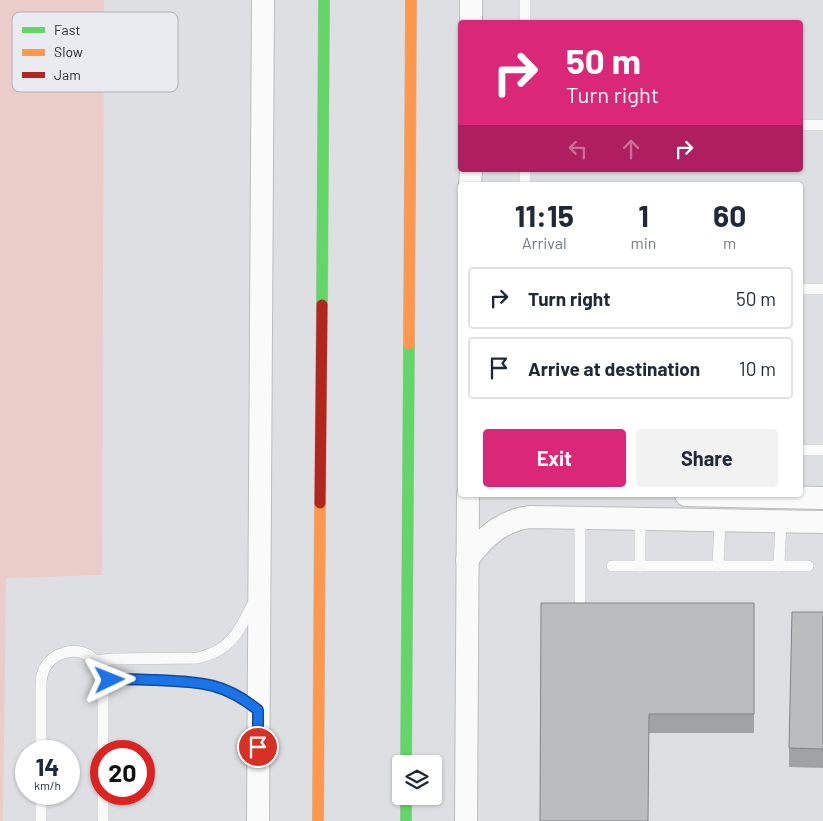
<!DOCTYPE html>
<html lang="en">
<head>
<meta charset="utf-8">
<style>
	:root { --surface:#fff; --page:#f2f2f3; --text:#1f2937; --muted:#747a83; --line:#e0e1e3; --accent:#db2777 }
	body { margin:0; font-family:Barlow,sans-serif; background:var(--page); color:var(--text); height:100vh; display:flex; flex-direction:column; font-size:19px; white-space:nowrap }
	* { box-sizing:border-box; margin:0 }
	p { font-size:16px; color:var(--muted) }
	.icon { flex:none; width:28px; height:28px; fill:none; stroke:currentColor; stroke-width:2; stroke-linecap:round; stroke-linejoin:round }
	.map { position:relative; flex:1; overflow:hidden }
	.drawer { position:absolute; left:458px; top:182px; width:345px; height:315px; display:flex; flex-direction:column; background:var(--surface); border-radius:5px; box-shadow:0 1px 4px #0004 }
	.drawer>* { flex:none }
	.hud { position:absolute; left:458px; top:20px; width:345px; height:152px; border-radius:5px; box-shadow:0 1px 4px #0004; background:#db2777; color:#fff; overflow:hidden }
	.buttons { position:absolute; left:392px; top:755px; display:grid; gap:10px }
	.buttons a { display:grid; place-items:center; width:50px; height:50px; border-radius:5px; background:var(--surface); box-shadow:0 1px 4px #0004; font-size:25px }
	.speed { position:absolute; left:15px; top:740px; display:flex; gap:10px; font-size:25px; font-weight:700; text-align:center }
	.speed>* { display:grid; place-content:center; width:65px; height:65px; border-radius:50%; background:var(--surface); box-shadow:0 1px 4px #0004; line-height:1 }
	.speed small { font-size:12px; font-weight:400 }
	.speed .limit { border:8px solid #d22; background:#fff; color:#111 }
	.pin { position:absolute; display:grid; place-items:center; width:42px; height:42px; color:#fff; margin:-21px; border:2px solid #fff; border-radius:50%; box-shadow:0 1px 5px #0007 }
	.me { position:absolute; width:55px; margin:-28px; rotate:88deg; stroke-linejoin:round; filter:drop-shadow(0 0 4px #0008) }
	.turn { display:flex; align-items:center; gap:18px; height:105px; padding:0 25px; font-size:22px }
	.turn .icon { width:65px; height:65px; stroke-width:2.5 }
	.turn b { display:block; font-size:35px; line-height:42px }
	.lanes { display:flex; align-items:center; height:48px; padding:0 25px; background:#0003; justify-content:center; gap:25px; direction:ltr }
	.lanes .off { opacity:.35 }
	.eta { display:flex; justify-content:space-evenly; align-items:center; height:85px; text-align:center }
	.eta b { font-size:30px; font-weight:700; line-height:35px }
	.button { display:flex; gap:10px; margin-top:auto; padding:10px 25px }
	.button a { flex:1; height:58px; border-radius:5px; background:var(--accent); color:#fff; font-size:20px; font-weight:700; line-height:58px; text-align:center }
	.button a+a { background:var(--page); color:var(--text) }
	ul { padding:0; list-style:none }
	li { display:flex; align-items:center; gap:15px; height:62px; margin:0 10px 8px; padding:0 15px; border:2px solid var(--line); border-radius:5px }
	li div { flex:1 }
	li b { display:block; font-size:19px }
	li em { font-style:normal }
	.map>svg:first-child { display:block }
	.green { fill:#eacdc9 }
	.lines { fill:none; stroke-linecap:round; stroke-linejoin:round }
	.lane-casing { stroke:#bcbdbf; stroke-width:12 }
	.street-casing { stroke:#bcbdbf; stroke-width:24 }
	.fast-casing { stroke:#bcbdbf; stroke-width:12 }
	.slow-casing { stroke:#bcbdbf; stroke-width:12 }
	.jam-casing { stroke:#bcbdbf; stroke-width:12 }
	.lane { stroke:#fafafb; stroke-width:11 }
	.street { stroke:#fafafb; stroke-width:22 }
	.fast { stroke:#63d668; stroke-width:11 }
	.slow { stroke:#ff974d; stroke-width:11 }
	.jam { stroke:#b3261e; stroke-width:11 }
	.wall { fill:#a1a2a3 }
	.building { fill:#bbbcbe; stroke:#838485 }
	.route-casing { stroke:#114b97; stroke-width:12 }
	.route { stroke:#1a73e8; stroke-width:9 }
	.key { fill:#e9ebf1; stroke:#b0b2b7; stroke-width:1 }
	.key-label { font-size:14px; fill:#2c2d2f }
</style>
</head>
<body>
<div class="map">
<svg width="823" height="821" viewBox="0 0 823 821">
	<rect width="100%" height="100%" fill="#dedfe2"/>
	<!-- green -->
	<path class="green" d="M0,0H104L102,575L6,578L3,821H0Z"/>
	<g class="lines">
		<!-- lane casing -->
		<g class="lane-casing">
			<g id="lane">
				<path d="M525,22V0"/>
				<path d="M800,125H823"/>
				<path d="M525,185V170"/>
				<path d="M800,289H823"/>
				<path d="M800,450H823"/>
				<path d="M580,518V600"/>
				<path d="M640,519V566"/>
				<path d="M612,566H808"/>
				<path d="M718,566L720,520"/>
				<path d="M779,566L781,521"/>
				<path d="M95,661L113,659L198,658C234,649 239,630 255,600"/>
				<path d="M103,682C120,678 136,680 153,680C198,682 222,680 258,710"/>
				<path d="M41,751V684C41,679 42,674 44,669C53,652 76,646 91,657C95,660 99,665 101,669C105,680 103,693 103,704C103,720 103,736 103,751"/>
				<path d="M41,794V821"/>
				<path d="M103,821V794"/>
			</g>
		</g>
		<!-- street casing -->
		<g class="street-casing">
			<g id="street">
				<path d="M471,22V0"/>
				<path d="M470,185L471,170"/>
				<path d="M686,495L823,498"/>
				<path d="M467,560C479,544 492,529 511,522C517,519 524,518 530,517L823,522"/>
				<path d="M258,821L263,0"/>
				<path d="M466,821L468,495"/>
			</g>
		</g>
		<!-- fast casing -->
		<g class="fast-casing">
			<g id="fast">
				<path d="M322,305L324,0"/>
				<path d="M406,764L409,344"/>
				<path d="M406,796V821"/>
			</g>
		</g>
		<!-- slow casing -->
		<g class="slow-casing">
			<g id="slow">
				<path d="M409,344L411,0"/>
				<path d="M318,821L320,503"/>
			</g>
		</g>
		<!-- jam casing -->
		<g class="jam-casing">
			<path id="jam" d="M320,503L322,305"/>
		</g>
		<!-- lane -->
		<use href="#lane" class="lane"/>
		<!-- street -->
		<use href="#street" class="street"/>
		<!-- fast -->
		<use href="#fast" class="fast"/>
		<!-- slow -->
		<use href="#slow" class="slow"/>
		<!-- jam -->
		<use href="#jam" class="jam"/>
	</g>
	<!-- wall -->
	<g class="wall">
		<path d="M754,603V733H649L540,821Z"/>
		<path d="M823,612V768L789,767V748Z"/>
	</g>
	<!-- building -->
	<g class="building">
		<path d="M541,603H754V714H649L648,821H540Z"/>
		<path d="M792,612H823V749L789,748Z"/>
	</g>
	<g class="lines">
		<!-- route casing -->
		<g class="route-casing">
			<path id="route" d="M110,680C125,678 141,680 156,680C200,682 223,682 258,710V747"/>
		</g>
		<!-- route -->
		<use href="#route" class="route"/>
	</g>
	<!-- legend -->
	<rect x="12" y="12" width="166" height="80" rx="8" class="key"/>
	<rect x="22" y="27" width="23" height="6" fill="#63d668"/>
	<rect x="22" y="49" width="23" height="7" fill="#ff974d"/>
	<rect x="22" y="72" width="23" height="6" fill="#b3261e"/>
	<g class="key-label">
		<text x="54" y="35">Fast</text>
		<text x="54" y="57">Slow</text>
		<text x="54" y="80">Jam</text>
	</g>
</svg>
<div class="buttons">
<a><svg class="icon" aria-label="layers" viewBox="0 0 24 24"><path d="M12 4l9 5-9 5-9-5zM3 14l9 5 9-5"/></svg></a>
</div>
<div class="speed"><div>14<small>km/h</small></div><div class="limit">20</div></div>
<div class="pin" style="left:258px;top:747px;background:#d93025"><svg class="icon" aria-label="arrive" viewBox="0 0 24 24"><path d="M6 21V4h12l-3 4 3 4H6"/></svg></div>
<svg class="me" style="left:110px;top:680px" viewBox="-20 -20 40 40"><path d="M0-17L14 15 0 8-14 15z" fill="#1a73e8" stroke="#fff" stroke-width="4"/></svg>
<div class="hud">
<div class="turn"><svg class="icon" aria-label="right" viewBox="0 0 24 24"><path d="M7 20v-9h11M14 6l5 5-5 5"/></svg><div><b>50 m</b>Turn right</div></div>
<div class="lanes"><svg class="icon off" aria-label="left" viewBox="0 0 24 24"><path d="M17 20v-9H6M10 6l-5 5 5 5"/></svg><svg class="icon off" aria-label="ahead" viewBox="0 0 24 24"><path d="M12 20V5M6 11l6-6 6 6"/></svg><svg class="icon" aria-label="right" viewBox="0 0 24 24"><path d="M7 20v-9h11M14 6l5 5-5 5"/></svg></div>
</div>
<section class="drawer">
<div class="eta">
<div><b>11:15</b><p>Arrival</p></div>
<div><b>1</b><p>min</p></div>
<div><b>60</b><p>m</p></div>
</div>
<ul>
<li><svg class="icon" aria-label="right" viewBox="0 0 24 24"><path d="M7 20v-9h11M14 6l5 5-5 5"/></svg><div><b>Turn right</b></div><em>50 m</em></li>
<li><svg class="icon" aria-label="arrive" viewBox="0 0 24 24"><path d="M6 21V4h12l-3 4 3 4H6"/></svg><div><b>Arrive at destination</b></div><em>10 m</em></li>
</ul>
<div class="button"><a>Exit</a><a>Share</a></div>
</section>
</div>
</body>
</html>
